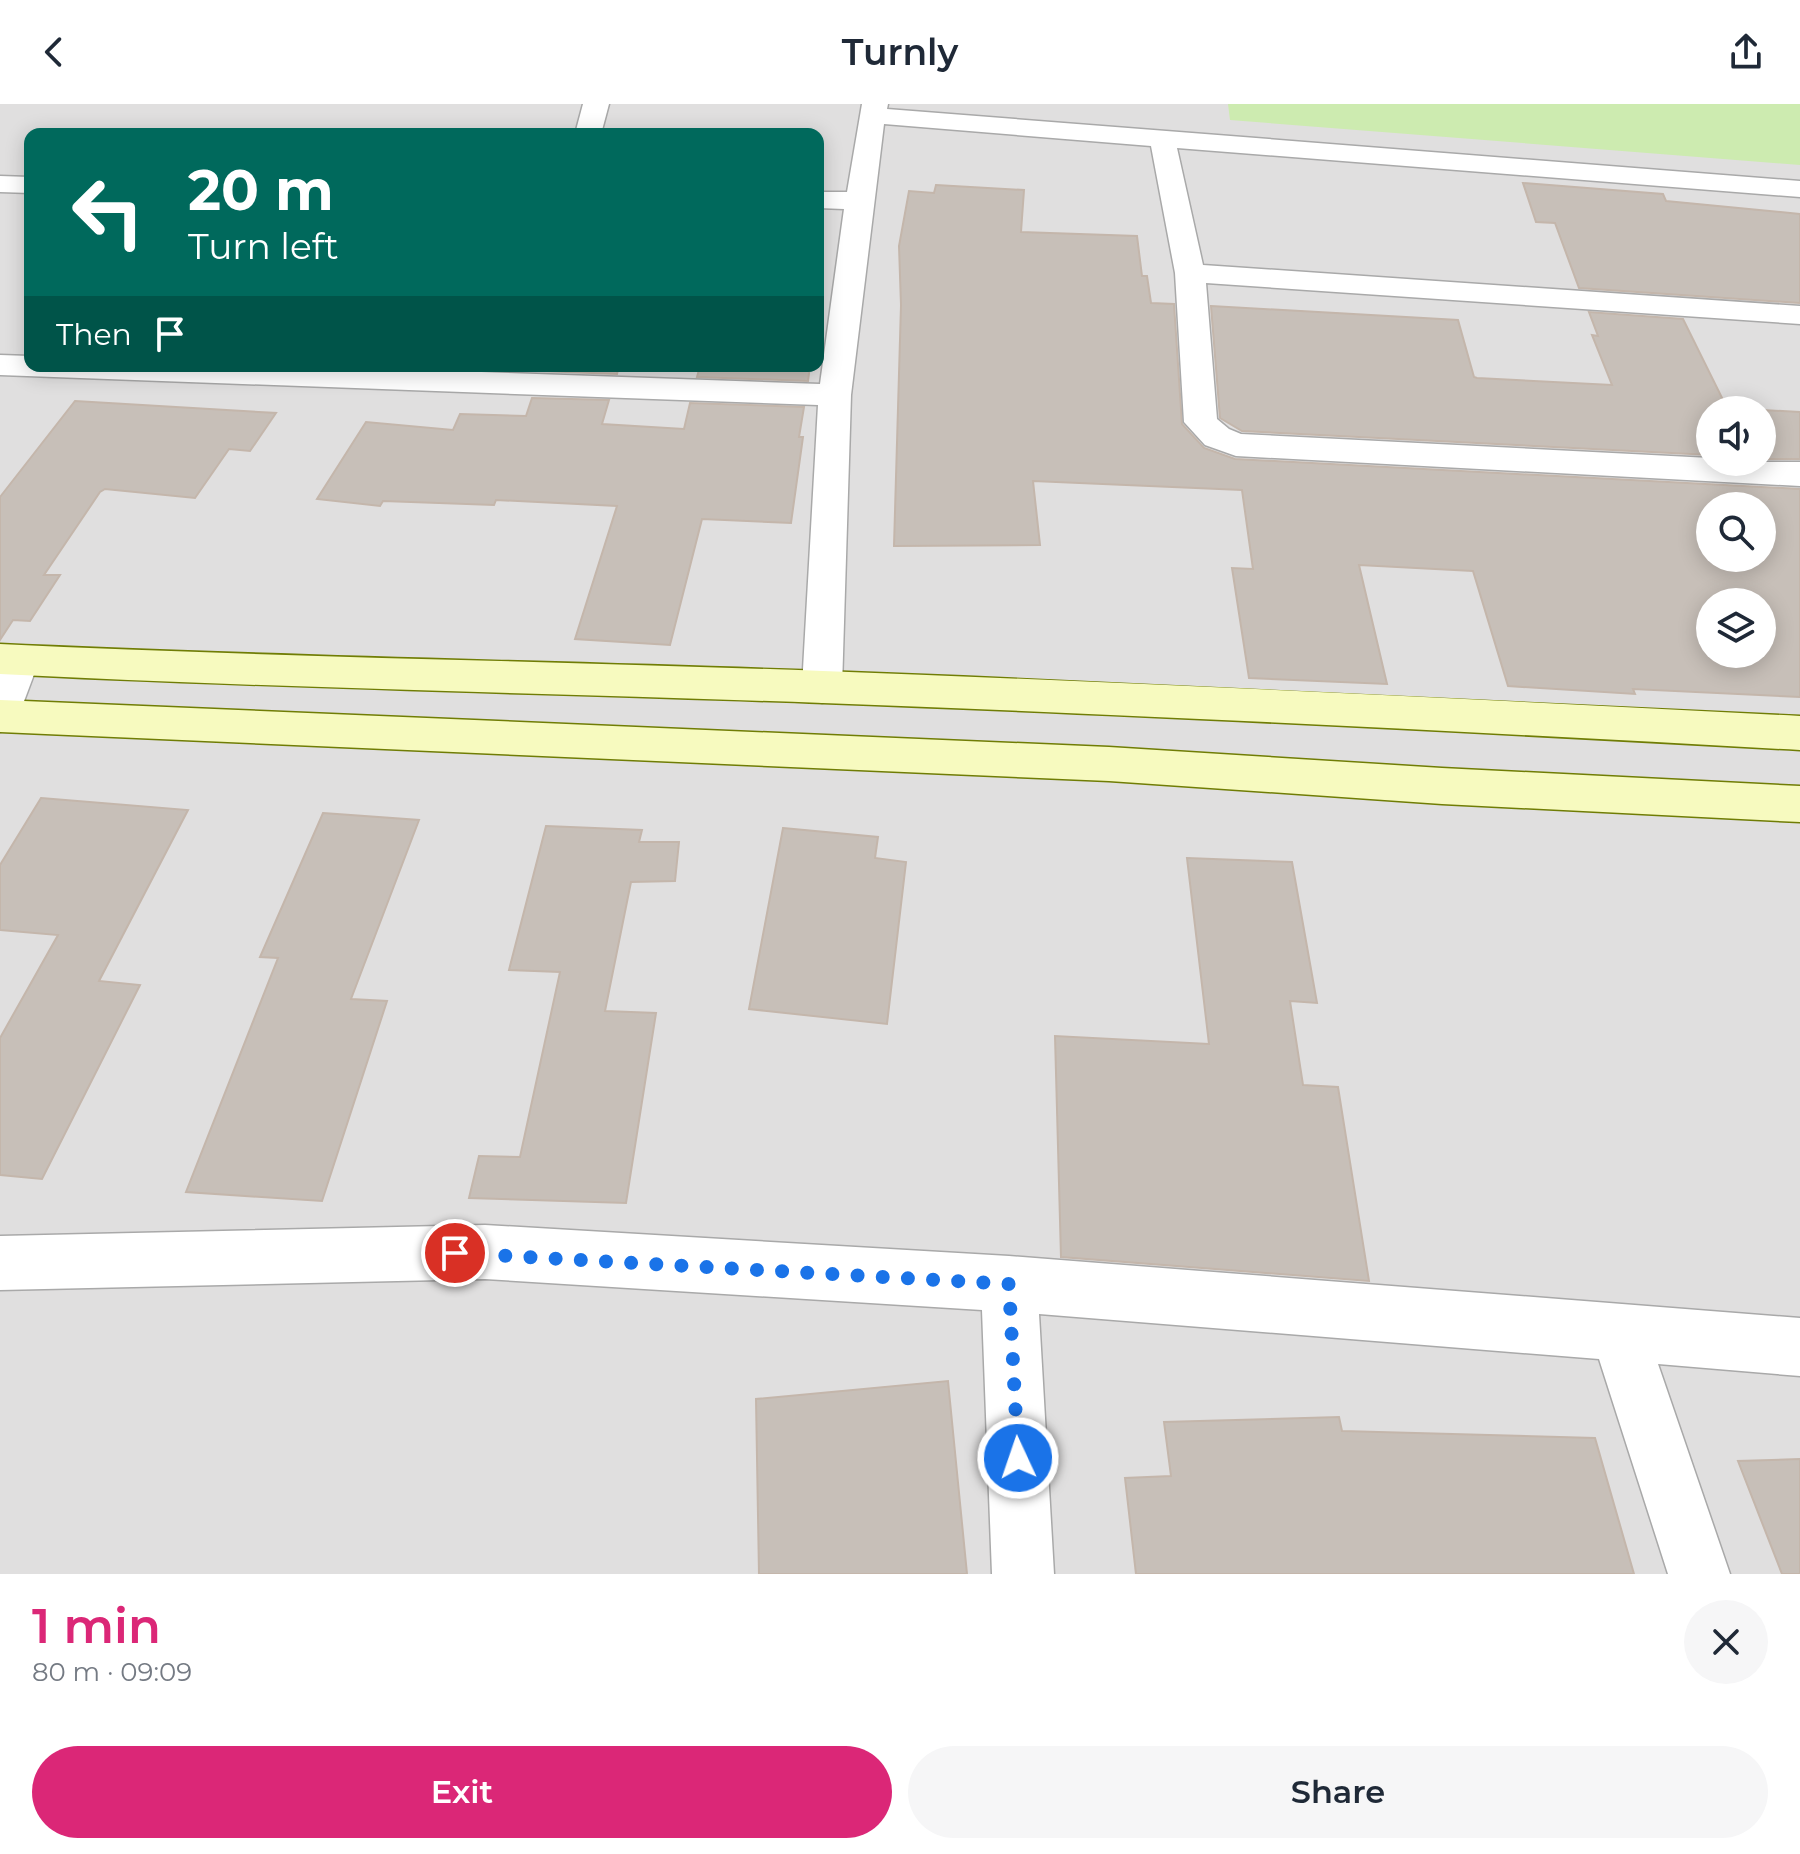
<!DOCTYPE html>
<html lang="en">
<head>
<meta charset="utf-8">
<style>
	:root { --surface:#fff; --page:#f6f6f7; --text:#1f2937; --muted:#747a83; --accent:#db2777 }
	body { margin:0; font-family:Montserrat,sans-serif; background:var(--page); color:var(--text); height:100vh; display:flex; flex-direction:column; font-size:30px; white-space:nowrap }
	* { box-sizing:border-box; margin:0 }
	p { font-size:26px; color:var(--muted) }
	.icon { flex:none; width:44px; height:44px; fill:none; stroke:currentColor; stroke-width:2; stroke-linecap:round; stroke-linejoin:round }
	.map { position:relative; height:1470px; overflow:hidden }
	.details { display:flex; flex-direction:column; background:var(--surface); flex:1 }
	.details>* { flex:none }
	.top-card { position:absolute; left:24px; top:24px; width:800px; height:244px; border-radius:16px; box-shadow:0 4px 20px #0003; background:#00695c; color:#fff; overflow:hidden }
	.fabs { position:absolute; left:1696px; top:292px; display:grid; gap:16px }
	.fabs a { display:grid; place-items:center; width:80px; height:80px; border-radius:50%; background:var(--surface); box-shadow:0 4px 20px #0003; font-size:40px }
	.pin { position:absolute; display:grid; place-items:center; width:68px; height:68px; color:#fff; margin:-34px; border:4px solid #fff; border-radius:50%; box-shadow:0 2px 8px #0007 }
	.me { position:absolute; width:88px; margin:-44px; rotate:357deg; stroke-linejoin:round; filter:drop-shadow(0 0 6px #0008) }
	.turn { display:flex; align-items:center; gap:28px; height:168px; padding:0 32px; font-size:36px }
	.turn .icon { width:104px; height:104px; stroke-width:2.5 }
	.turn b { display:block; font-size:56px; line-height:68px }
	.then { display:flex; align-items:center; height:76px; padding:0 32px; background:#0003; gap:16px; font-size:30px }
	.round { display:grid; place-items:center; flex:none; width:84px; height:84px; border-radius:42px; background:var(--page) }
	.summary { display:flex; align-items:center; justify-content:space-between; height:136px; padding:0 32px }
	h1 { font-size:48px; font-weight:600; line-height:60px; color:var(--accent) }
	.cta { display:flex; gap:16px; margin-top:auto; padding:16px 32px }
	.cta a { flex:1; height:92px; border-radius:48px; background:var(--accent); color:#fff; font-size:32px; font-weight:600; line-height:92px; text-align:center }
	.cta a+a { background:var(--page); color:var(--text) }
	header { display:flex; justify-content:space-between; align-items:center; height:104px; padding:0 32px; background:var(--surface); font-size:36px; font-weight:600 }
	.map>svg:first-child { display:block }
	.residential { fill:#e0dfdf; fill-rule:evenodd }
	.grass { fill:#cdebb0 }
	.building { fill:#c7bfb8; stroke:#c4b6ab; stroke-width:2; fill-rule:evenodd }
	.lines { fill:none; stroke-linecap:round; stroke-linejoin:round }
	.street-casing { stroke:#a9a9a9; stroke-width:3 }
	.secondary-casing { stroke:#707d05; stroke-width:3 }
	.street { fill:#fff; fill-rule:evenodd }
	.secondary { fill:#f7fabf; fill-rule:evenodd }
	.route { stroke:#1a73e8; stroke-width:14; stroke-dasharray:0 25.2 }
</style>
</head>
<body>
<header><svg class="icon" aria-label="back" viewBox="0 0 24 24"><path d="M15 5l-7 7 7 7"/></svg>Turnly<svg class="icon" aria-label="share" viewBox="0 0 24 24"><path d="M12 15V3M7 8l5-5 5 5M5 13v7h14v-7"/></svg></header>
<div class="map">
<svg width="1800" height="1470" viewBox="0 0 1800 1470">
	<rect width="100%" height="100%" fill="#f2efe9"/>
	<!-- residential -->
	<path class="residential" d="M0,0H1800V1470H0ZM30,30H818V262H30ZM1710,306H1762V358H1710ZM1710,402H1762V454H1710ZM1710,498H1762V550H1710Z"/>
	<!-- grass -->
	<path class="grass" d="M1228,0H1800V61L1230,16Z"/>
	<!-- building -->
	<g class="building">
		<path d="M1523,79L1663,90L1666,97L1800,110V199L1579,184L1555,119L1536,118Z"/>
		<path d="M936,81L1024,86L1021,128L1137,132L1142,172H1147L1151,199L1174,200L1182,320L1204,344L1235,355L1800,385V593L1633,585L1635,590L1508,582L1473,467L1359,461L1387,580L1249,574L1232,464L1253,465L1242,386L1033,377L1040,441L894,442L901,201L899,142L909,87L934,89ZM1710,402H1762V454H1710ZM1710,498H1762V550H1710Z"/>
		<path d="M1211,202L1458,216L1474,273L1477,274L1612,281L1592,231L1598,232L1589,208L1683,215L1727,304L1762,306H1710V351L1242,327L1220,314Z"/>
		<path d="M543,262H619L617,270L542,267Z"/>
		<path d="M700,262H810L808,277L697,273Z"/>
		<path d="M532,294L609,296L602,320L684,325L690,299L804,303L799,333H803L791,419L702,415L670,541L575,535L617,402L496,396L494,401L383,397L380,402L317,395L366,318L453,326L460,310L526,312Z"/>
		<path d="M75,297L276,309L250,347L229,345L195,394L105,385L100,388L44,471H60L30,517L13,516L0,536V393Z"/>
		<path d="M1762,306L1800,308V355H1762Z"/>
		<path d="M41,694L188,706L99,877L140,881L42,1075L0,1071V934L58,831L0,826V761Z"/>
		<path d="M323,709L419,716L351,895L387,897L322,1097L186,1088L278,854L260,853Z"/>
		<path d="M546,722L642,726L639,738H679L675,777L631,778L605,907L656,909L626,1099L469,1094L479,1052L520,1053L560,868L509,866Z"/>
		<path d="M783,724L878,733L875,754L906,758L887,920L749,905Z"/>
		<path d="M1187,754L1292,758L1317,899L1290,897L1303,981L1338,983L1369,1177L1061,1153L1055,932L1209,940Z"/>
		<path d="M948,1277L967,1470H759L756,1295Z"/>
		<path d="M1339,1313L1342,1327L1595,1334L1634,1470H1136L1125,1374L1171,1372L1164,1318Z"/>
		<path d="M1800,1355V1470H1782L1738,1357Z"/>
	</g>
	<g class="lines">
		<!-- street casing -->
		<g class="street-casing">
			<g id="street">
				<path d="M583,0H609L601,30H575Z"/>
				<path d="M862,0H888L887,5L1800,77V93L1177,44L1203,161L1800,202V220L1206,179L1217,315L1229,325L1241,330L1710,354V358H1800V382L1236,352L1205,341L1184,318L1175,169L1151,42L884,20L851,291L842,583L836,594L822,599L808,594L802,583L818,301L0,271V251L30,252V262H310L820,280L844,105L818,104V88H847Z"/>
				<path d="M0,72L30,73V89L0,88Z"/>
				<path d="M19,542L33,546L39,557L14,624L0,628V556L5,546Z"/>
				<path d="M485,1121L1009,1152L1800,1214V1272L1658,1260L1730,1470H1668L1599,1255L1039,1210L1054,1470H992L982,1206L485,1175L0,1186V1132Z"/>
			</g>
		</g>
		<!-- secondary casing -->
		<g class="secondary-casing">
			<g id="secondary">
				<path d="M0,540C274,553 549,557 823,567C1149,579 1475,595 1800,612V646C1475,628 1149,611 823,599C549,589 274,584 0,570Z"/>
				<path d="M0,596L1109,643L1442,664L1800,682V718L1442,700L1109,677L0,628Z"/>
			</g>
		</g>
		<!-- street -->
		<use href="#street" class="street"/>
		<!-- secondary -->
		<use href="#secondary" class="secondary"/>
	</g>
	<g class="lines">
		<!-- route -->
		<path class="route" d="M455,1149L1009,1180L1018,1354"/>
	</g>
</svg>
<div class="fabs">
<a><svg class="icon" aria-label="sound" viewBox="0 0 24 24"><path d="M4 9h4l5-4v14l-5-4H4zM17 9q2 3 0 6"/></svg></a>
<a><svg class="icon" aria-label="search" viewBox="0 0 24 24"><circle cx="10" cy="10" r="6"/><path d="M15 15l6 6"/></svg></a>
<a><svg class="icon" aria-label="layers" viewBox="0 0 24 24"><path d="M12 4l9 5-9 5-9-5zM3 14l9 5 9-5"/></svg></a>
</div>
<div class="pin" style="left:455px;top:1149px;background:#d93025"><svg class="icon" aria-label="arrive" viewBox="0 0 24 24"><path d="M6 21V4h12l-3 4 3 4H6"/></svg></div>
<svg class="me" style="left:1018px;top:1354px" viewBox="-20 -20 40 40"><circle r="17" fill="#1a73e8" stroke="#fff" stroke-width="3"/><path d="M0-11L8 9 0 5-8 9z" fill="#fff"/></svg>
<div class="top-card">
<div class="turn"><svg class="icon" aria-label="left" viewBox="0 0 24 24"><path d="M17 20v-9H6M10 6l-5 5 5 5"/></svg><div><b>20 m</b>Turn left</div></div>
<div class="then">Then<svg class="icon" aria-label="arrive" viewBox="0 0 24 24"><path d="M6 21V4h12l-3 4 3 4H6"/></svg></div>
</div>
</div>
<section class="details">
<div class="summary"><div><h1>1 min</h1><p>80 m · 09:09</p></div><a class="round"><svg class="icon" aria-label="close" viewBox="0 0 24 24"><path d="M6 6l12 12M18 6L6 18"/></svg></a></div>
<div class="cta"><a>Exit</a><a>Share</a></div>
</section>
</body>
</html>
